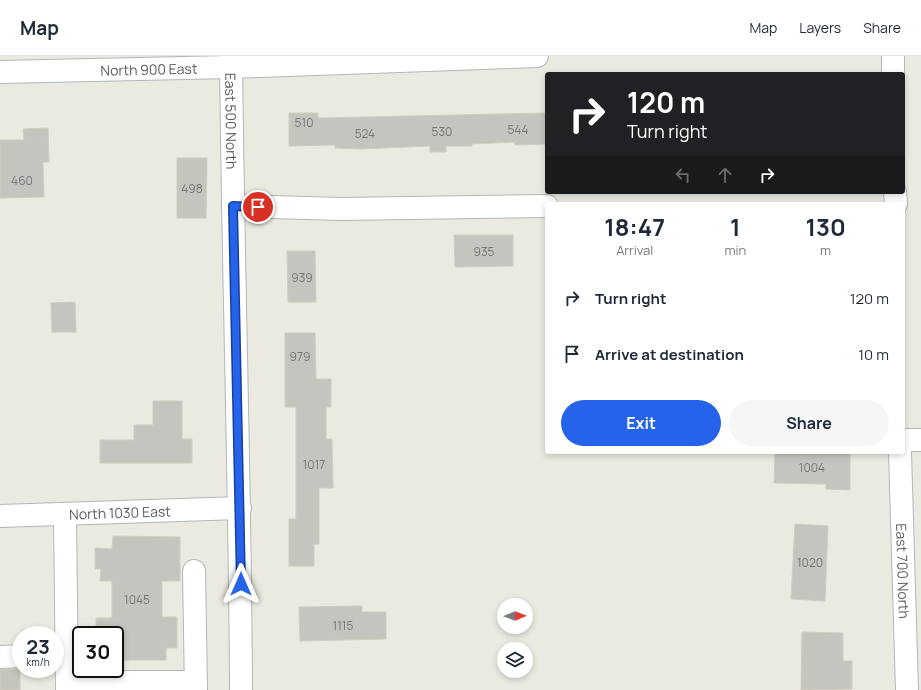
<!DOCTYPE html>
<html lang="en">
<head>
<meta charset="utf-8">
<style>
	:root { --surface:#fff; --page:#f6f6f7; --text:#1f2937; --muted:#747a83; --line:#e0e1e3; --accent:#2563eb }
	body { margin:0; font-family:Manrope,sans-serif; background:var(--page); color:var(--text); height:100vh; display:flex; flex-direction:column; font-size:15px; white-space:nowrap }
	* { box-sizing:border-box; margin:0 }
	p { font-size:13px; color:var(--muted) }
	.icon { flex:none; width:22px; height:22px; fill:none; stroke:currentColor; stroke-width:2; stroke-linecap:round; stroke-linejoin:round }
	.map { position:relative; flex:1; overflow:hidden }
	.panel { position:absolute; left:545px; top:146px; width:360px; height:252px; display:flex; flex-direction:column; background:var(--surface); border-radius:4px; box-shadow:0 2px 6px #0003 }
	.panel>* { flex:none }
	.banner { position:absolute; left:545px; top:16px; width:360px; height:122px; border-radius:4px; box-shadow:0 2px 6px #0003; background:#202124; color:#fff; overflow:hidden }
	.needle { width:26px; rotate:89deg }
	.buttons { position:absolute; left:497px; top:542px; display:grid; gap:8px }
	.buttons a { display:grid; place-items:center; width:36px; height:36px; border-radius:50%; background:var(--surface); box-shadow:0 2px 6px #0003; font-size:20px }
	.speed { position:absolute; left:12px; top:570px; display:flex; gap:8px; font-size:20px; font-weight:700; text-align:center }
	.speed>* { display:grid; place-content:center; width:52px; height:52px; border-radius:50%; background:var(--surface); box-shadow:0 2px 6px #0003; line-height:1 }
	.speed small { font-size:10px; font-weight:400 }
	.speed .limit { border:2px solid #111; border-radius:6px; background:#fff; color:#111 }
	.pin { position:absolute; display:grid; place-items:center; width:34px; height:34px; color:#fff; margin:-17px; border:2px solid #fff; border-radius:50%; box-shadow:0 1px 4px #0007 }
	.me { position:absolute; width:44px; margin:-22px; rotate:0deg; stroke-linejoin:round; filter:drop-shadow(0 0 3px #0008) }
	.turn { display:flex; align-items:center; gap:14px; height:84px; padding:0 16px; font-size:18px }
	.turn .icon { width:52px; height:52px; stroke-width:2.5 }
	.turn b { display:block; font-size:28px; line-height:34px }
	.lanes { display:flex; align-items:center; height:38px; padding:0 16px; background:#0003; justify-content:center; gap:20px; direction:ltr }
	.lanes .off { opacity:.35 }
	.eta { display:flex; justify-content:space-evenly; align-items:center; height:68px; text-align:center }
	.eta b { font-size:24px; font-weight:700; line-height:28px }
	.cta { display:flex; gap:8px; margin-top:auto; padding:8px 16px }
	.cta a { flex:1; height:46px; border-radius:24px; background:var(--accent); color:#fff; font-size:16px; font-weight:700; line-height:46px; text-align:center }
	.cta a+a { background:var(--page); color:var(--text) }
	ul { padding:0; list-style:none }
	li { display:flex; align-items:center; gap:12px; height:56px; padding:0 16px }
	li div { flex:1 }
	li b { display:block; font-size:15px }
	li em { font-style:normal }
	header { display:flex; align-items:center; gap:24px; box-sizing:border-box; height:56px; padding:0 20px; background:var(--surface); border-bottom:1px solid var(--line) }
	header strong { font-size:19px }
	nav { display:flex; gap:22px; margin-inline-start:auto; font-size:14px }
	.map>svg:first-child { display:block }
	.building { fill:#c6c4be; stroke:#d0ccbf }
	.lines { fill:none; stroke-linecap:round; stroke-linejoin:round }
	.minor-casing { stroke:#b3b6bb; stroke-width:24 }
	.minor { stroke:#fff; stroke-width:22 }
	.route-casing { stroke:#184099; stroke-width:10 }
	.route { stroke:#2563eb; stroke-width:7 }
	.labels { text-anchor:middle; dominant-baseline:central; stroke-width:3; stroke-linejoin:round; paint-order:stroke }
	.number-label { font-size:12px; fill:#747678 }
	.street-label { font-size:14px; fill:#595c61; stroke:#fff }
</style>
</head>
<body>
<header>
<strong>Map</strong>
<nav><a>Map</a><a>Layers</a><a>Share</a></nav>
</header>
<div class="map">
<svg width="921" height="634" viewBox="0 0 921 634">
	<rect width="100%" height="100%" fill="#ebeae1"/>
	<!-- building -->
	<g class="building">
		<path d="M289,57H318V62L547,57V88L515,89V86L472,88V90H446V96H430V90L360,93L335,92V89L289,90Z"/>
		<path d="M48,72L49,106H43L44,141L0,142V84H24L23,73Z"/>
		<path d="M177,102H207L206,162H177Z"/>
		<path d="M454,179H513V210L455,211Z"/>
		<path d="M287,195H315L316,246H288Z"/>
		<path d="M75,246L76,276H52L51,247Z"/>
		<path d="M285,277H315L316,323H331V351H326V383H332L333,432H319V488H314V510H289V463H296V351H285Z"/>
		<path d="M153,345H182V383H192V407H100V384H134V369H153Z"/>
		<path d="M775,396H850V434L826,433V428L774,427Z"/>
		<path d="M795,468L828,470L825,545L791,543Z"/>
		<path d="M113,480L180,481V525H162V561H177V592H166V604H115V579H96V562H112V525H100L101,513H95V492L112,493Z"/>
		<path d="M362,550V556H386V583L300,585L299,551Z"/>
		<path d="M802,576L843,577V605H852V633L801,634Z"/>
		<rect x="0" y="613" width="20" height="21"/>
	</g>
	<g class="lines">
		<!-- minor casing -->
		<g class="minor-casing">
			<g id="minor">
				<path id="s1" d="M231,0C233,211 240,423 241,634"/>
				<path d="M893,0V18"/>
				<path id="s2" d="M0,16L231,11L537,0"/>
				<path d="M895,136L896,148"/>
				<path d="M233,150L342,153L547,150"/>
				<path d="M903,384H921"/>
				<path id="s3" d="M900,396L907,634"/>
				<path d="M65,458L67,634"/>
				<path id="s4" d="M0,460L240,452"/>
				<path d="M194,515L196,634"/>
				<path d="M0,601L21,600"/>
				<path d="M67,626H196"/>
			</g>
		</g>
		<!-- minor -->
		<use href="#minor" class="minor"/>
	</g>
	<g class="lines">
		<!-- route casing -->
		<g class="route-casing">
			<path id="route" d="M241,528L233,150L258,151"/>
		</g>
		<!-- route -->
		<use href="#route" class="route"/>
	</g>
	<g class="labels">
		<!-- number labels -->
		<g class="number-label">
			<text x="304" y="66">510</text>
			<text x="518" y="73">544</text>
			<text x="442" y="75">530</text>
			<text x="365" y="77">524</text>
			<text x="22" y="124">460</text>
			<text x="192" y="132">498</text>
			<text x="484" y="195">935</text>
			<text x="302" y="221">939</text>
			<text x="300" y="300">979</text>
			<text x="314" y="408">1017</text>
			<text x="812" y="411">1004</text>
			<text x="810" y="506">1020</text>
			<text x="137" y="543">1045</text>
			<text x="343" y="569">1115</text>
		</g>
		<!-- street labels -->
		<g class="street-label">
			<text stroke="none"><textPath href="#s2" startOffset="149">North 900 East</textPath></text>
			<text stroke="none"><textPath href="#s1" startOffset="65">East 500 North</textPath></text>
			<text stroke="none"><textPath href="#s4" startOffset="120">North 1030 East</textPath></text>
			<text stroke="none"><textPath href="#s3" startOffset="119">East 700 North</textPath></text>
		</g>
	</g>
</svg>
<div class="buttons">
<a><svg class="needle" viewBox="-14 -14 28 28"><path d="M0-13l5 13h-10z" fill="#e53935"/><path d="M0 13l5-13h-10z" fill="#747a83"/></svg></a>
<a><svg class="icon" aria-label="layers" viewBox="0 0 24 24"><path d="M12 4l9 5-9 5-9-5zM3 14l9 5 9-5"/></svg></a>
</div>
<div class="speed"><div>23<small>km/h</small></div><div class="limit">30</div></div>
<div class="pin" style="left:258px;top:151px;background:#d93025"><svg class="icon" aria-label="arrive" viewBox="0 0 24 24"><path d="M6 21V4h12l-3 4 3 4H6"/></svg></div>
<svg class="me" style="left:241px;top:528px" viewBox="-20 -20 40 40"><path d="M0-17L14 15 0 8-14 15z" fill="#2563eb" stroke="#fff" stroke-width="4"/></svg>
<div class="banner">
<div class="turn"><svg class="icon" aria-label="right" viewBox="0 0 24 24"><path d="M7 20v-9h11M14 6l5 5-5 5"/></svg><div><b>120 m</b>Turn right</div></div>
<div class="lanes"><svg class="icon off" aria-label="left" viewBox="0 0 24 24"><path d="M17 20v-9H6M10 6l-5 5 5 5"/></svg><svg class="icon off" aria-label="ahead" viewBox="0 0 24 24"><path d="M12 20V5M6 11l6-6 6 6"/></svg><svg class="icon" aria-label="right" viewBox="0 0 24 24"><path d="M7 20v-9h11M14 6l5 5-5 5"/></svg></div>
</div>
<section class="panel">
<div class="eta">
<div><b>18:47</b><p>Arrival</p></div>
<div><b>1</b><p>min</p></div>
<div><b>130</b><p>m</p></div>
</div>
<ul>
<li><svg class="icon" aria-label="right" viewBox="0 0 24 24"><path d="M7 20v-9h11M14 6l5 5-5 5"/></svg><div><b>Turn right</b></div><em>120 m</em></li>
<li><svg class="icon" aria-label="arrive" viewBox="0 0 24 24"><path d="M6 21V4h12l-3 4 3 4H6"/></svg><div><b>Arrive at destination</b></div><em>10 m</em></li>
</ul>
<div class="cta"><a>Exit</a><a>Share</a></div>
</section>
</div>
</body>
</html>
